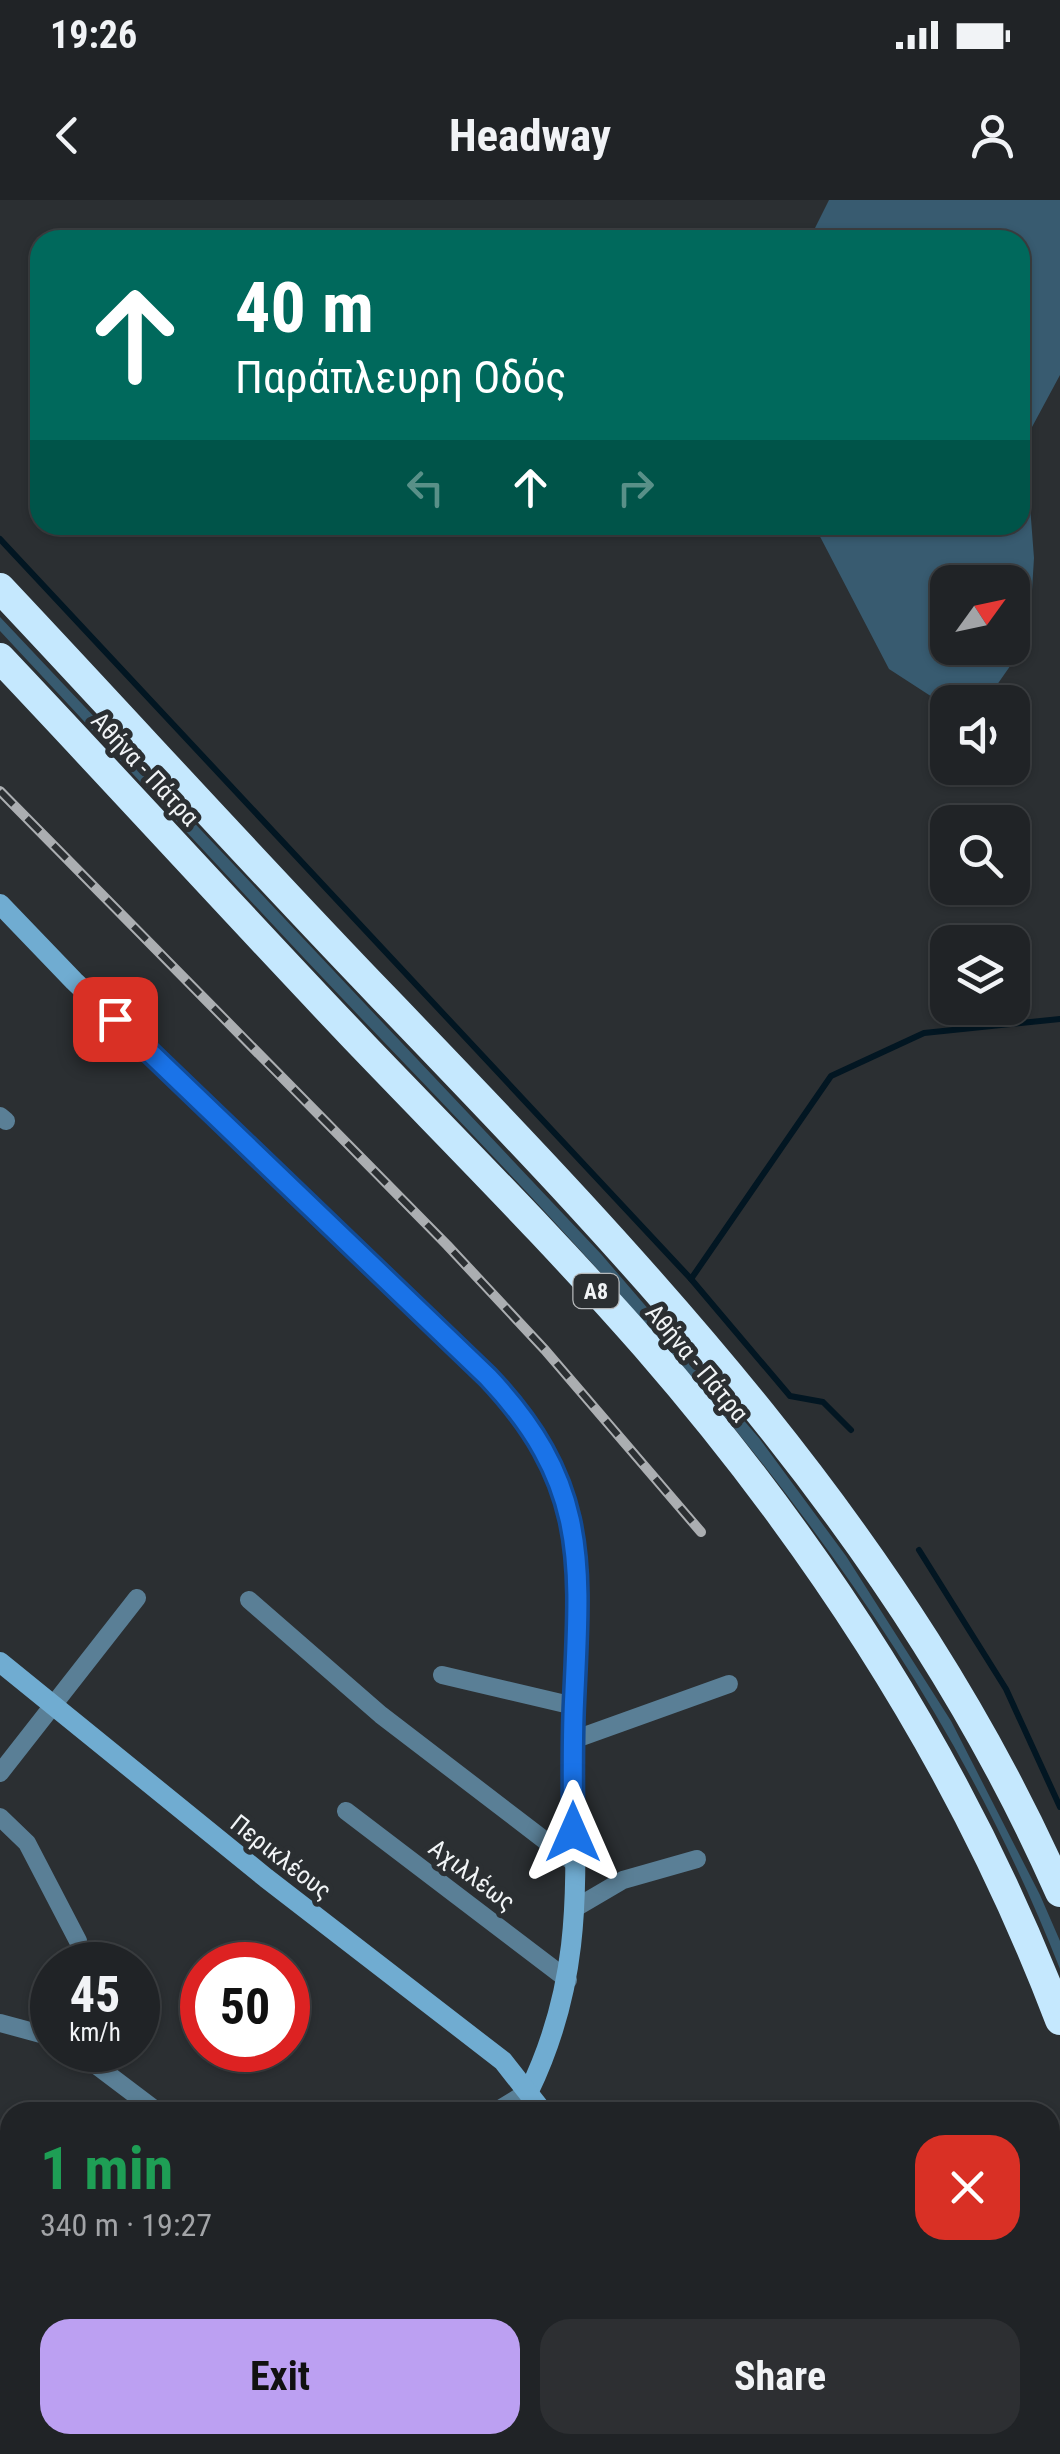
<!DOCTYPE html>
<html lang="en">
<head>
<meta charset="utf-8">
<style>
	:root { --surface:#202326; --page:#2d2f32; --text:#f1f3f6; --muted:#a2a4a7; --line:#3d4043; --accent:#bca0f2 }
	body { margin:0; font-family:"Roboto Condensed",sans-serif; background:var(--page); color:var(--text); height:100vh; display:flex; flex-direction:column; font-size:38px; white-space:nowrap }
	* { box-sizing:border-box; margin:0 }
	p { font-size:32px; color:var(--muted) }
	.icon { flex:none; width:55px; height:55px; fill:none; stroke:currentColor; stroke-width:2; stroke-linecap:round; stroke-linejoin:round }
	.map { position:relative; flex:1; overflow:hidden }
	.side { position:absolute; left:0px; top:1902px; width:1060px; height:352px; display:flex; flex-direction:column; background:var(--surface); border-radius:30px 30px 0 0; box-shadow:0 2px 8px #0004,0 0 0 2px var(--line) }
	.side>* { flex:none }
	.hud { position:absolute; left:30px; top:30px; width:1000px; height:305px; border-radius:30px; box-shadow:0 2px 8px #0004,0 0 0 2px var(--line); background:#00695c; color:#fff; overflow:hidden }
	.needle { width:65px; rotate:57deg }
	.buttons { position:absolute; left:930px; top:365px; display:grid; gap:20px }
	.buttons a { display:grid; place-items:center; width:100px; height:100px; border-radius:20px; background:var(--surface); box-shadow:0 2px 8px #0004,0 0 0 2px var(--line); font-size:50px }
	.speed { position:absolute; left:30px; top:1742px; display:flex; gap:20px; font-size:50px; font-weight:700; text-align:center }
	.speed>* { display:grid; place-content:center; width:130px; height:130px; border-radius:50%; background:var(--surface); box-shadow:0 2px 8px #0004,0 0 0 2px var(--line); line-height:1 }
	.speed small { font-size:25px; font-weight:400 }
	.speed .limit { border:15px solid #d22; background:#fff; color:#111 }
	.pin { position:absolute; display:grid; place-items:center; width:85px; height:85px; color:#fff; margin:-42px; border-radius:20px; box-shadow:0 5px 15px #0006 }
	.me { position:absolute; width:110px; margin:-55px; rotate:0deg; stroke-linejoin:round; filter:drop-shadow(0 0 8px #0008) }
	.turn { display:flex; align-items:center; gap:35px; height:210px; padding:0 40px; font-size:45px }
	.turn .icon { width:130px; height:130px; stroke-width:2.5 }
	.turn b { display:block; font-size:70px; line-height:85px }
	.lanes { display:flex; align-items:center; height:95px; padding:0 40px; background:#0003; justify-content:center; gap:50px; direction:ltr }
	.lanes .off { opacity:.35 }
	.round { display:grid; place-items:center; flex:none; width:105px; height:105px; border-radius:30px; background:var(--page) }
	.overview { display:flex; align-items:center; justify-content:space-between; height:170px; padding:0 40px }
	h1 { font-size:60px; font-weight:700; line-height:75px; color:#1e9e55 }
	.button { display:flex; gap:20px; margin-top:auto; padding:20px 40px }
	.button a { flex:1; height:115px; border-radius:30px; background:var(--accent); color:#111; font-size:40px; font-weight:700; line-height:115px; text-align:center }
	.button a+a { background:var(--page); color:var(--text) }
	.status { display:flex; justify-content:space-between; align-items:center; height:70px; padding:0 50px; background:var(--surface); direction:ltr }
	.status svg { height:28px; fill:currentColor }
	header { display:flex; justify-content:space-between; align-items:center; height:130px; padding:0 40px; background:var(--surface); font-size:45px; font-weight:700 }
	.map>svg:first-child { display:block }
	.green { fill:#385b70; fill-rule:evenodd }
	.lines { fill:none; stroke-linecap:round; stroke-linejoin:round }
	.stream { stroke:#021622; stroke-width:6 }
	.minor { stroke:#5a7f96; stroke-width:18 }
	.secondary { stroke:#70acd1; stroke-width:20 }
	.motorway { stroke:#c5e8fe; stroke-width:30 }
	.rail-casing { stroke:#abaeb1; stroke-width:10 }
	.rail { stroke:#2b2f32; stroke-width:6; stroke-dasharray:19; stroke-linecap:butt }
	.route-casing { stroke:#114b97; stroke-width:25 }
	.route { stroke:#1a73e8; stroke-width:18 }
	.labels { text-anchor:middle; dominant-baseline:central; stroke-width:10; stroke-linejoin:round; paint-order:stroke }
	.shield { fill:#2b2f32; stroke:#b6b9bb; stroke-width:2.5 }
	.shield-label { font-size:22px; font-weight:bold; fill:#f1f4f6 }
	.street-label { font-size:25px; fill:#f1f4f6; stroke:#2b2f32 }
</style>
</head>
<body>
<div class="status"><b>19:26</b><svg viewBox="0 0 49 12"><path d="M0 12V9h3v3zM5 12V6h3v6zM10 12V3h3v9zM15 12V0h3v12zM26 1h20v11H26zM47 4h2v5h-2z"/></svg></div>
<header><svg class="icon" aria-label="back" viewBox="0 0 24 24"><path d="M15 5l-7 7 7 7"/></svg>Headway<svg class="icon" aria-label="person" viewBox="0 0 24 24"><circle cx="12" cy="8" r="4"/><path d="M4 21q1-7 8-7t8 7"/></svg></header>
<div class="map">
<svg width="1060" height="2254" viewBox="0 0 1060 2254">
	<rect width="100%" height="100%" fill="#2b2f32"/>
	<!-- green -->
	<g class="green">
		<path d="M829,0H1060V175L1025,240L1034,358L1029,439L985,502L943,504L889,469L814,325H1020V40H809ZM948,382H1012V448H948Z"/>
		<path d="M0,417L601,1054L759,1238L846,1356L951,1521L1040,1695L1060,1741V1769C909,1384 639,1108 359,816C238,689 120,559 0,431Z"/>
	</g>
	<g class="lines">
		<!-- stream -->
		<g class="stream">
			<path d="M0,339L691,1079L790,1196L823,1202L851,1230"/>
			<path d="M691,1079L831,876L924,833L1060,819"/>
			<path d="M919,1350L1006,1489L1060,1607"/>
		</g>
		<!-- minor -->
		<g class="minor">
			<path d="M0,916L6,921"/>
			<path d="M249,1400L381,1515L573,1662"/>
			<path d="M442,1475L574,1506"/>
			<path d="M573,1540L729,1484"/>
			<path d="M0,1573L137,1398"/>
			<path d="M346,1611L568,1780"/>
			<path d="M0,1617L27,1643L78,1741"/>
			<path d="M577,1707L623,1680L697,1659"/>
			<path d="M0,1823L52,1837"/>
			<path d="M76,1850L158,1912"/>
			<path d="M495,1912L529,1891"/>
			<path d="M0,2136L10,2149"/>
			<path d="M335,2245L353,2254"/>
			<path d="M0,2250L30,2245"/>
			<path d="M219,2254L220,2245"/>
		</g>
		<!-- secondary -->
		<g class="secondary">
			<path d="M0,704L74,781L488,1177C527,1219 558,1263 571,1320C586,1382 575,1446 574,1510C571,1651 593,1758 529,1891"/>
			<path d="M0,1462L266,1678L503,1861L543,1912"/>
			<path d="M938,2245L949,2254"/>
		</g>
		<!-- motorway -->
		<g class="motorway">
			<path d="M0,388C128,524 253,662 383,797C646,1070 904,1339 1060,1692"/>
			<path d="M0,458C122,587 242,719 364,847C459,946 556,1043 646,1146C820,1346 966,1572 1060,1820"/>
		</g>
		<!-- rail casing -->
		<g class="rail-casing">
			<path id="rail" d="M0,591L447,1045L545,1150L701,1332"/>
		</g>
		<!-- rail -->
		<use href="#rail" class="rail"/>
	</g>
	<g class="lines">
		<!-- route casing -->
		<g class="route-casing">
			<path id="route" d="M115,819L488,1177C590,1285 580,1364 574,1502C572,1545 573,1589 573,1632"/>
		</g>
		<!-- route -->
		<use href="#route" class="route"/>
	</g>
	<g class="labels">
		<!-- shield labels -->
		<rect class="shield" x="573.5" y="1074" width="45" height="34" rx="8"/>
		<g class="shield-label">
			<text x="596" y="1091">Α8</text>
		</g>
		<!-- street labels -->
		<g class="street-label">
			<text transform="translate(145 569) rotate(47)">Αθήνα - Πάτρα</text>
			<text transform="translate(697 1163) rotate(50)">Αθήνα - Πάτρα</text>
			<text transform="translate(281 1657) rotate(38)">Περικλέους</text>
			<text transform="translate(472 1675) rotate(37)">Αχιλλέως</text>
		</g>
	</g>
</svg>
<div class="buttons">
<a><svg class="needle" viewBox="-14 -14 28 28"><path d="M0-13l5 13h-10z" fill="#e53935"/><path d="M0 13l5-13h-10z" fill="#a2a4a7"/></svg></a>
<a><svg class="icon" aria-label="sound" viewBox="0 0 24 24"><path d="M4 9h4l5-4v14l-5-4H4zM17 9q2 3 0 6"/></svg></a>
<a><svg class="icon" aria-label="search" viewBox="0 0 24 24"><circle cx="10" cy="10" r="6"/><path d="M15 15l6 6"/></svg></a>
<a><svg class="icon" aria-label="layers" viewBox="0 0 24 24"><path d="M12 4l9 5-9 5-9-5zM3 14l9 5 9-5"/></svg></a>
</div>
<div class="speed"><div>45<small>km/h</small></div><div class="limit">50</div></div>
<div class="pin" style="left:115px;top:819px;background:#d93025"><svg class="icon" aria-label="arrive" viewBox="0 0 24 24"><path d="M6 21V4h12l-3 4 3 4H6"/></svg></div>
<svg class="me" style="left:573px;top:1632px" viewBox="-20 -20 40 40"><path d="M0-17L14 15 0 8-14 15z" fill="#1a73e8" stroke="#fff" stroke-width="4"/></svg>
<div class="hud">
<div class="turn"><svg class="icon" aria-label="ahead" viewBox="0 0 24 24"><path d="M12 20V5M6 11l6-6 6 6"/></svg><div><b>40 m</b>Παράπλευρη Οδός</div></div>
<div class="lanes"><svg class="icon off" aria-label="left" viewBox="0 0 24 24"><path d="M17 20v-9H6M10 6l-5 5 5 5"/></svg><svg class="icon" aria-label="ahead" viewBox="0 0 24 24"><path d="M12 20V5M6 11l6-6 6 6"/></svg><svg class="icon off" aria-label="right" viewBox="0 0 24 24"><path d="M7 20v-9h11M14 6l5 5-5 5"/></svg></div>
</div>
<section class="side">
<div class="overview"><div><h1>1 min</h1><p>340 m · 19:27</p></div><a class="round" style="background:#d93025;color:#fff"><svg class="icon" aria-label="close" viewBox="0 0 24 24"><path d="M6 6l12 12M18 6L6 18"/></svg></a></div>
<div class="button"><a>Exit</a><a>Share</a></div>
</section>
</div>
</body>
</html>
